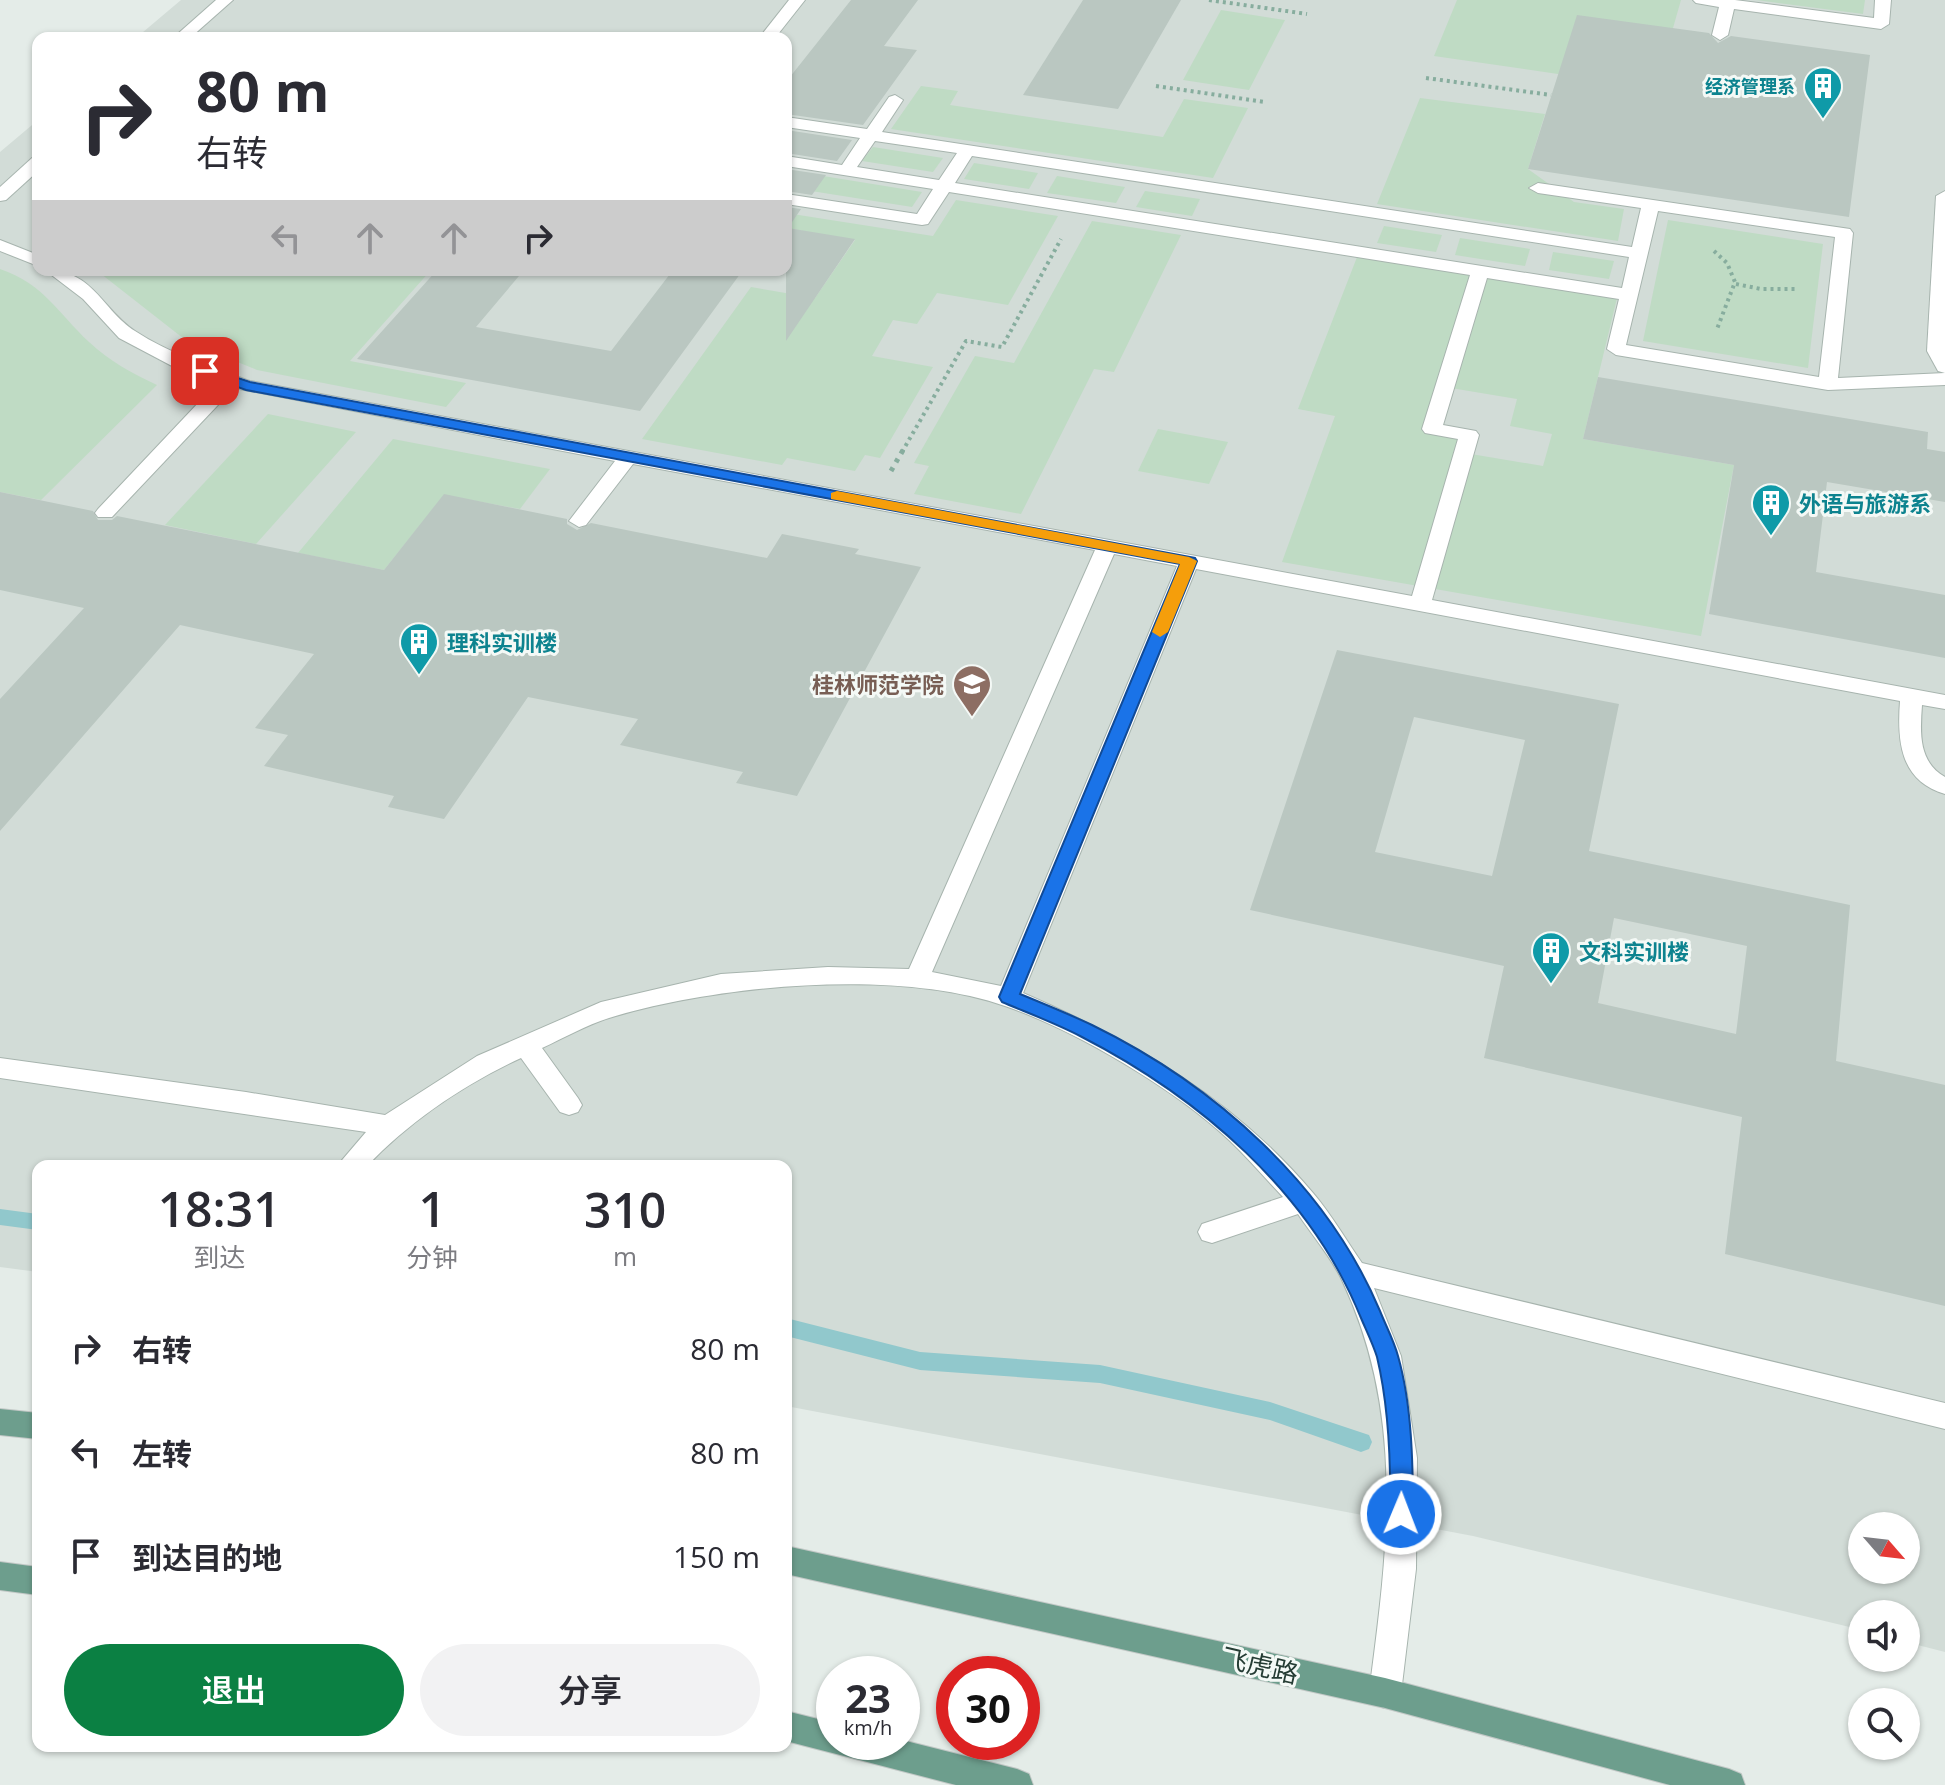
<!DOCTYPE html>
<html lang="zh">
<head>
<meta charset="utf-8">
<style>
	:root { --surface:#fff; --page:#f2f2f3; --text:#2b2b33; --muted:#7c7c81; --accent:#0b8043 }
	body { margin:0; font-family:"Open Sans","Noto Sans SC",sans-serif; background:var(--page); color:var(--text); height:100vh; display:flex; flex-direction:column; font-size:30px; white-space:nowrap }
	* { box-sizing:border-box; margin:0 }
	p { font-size:26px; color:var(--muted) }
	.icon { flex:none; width:44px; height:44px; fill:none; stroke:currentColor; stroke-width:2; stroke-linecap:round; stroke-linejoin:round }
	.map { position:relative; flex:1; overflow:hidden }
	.sheet { position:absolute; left:32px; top:1160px; width:760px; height:592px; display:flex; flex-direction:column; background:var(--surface); border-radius:16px; box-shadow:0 2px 6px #0004 }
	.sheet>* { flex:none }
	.hud { position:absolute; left:32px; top:32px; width:760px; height:244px; border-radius:16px; box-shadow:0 2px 6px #0004; background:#fff; color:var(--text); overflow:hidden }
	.needle { width:52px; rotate:118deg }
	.buttons { position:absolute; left:1848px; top:1512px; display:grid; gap:16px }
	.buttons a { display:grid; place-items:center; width:72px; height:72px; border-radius:50%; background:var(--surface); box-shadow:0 2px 6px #0004; font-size:40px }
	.speed { position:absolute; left:816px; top:1656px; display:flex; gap:16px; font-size:40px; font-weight:700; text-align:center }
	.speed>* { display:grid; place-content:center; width:104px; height:104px; border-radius:50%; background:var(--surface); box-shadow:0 2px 6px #0004; line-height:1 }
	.speed small { font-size:20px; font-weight:400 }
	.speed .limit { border:12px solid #d22; background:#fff; color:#111 }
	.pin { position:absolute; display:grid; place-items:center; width:68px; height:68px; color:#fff; margin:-34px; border-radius:16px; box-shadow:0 4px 12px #0006 }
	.me { position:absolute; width:88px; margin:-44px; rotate:1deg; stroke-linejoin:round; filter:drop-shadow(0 0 6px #0008) }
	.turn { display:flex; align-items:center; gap:28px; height:168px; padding:0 32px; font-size:36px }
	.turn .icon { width:104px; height:104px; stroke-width:2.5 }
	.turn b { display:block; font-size:56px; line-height:68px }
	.lanes { display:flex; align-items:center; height:76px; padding:0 32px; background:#0003; justify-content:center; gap:40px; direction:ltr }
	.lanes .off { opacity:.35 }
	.eta { display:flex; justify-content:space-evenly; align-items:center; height:136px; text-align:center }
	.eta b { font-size:48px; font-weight:600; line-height:56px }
	.cta { display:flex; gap:16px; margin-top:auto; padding:16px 32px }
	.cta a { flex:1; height:92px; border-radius:48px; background:var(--accent); color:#fff; font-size:32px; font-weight:600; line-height:92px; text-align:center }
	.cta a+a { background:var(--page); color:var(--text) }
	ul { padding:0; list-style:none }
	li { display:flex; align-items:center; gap:24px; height:104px; padding:0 32px }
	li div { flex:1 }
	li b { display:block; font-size:30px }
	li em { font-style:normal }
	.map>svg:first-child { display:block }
	.built { fill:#d2dcd7; fill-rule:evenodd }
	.green { fill:#bfdbc4; fill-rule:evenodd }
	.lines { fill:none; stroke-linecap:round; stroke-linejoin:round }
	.stream { fill:#91c8cc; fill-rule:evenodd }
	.building { fill:#bac7c1; fill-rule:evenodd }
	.minor-casing { stroke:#a7b4ae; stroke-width:2 }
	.major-casing { stroke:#c2c8c6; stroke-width:2 }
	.path-far1 { stroke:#87ad9e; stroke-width:4; stroke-dasharray:3 4; stroke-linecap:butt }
	.path { stroke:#87ad9e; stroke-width:5; stroke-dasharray:4 6; stroke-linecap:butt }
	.minor { fill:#fff; fill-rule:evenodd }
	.major { fill:#6d9e8d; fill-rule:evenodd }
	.route { fill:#1a73e8; stroke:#114b97; stroke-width:2 }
	.slow { fill:#f59e0b }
	.labels { text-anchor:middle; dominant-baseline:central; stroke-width:6; stroke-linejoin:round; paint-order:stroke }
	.far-culture-label { font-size:18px; font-weight:bold; fill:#0d838f; stroke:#f4f9f6; text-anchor:end }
	.culture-label { font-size:22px; font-weight:bold; fill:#0d838f; stroke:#f4f9f6; text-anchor:start }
	.education-label { font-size:22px; font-weight:bold; fill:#785e54; stroke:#f4f9f6; text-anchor:end }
	.near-street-label { font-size:26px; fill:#253c34; stroke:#f4f9f6 }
</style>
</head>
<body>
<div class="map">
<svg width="1945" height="1785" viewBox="0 0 1945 1785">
	<rect width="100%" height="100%" fill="#e4ece8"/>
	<!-- built -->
	<path class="built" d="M181,0H1945V1652L1906,1642V1614H1862V1630L1473,1536L786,1406V1166H38V1272L0,1267V152L38,120V270H786V38H136ZM1862,1526H1906V1570H1862Z"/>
	<!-- green -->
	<g class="green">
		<path d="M1457,0H1681L1673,28L1558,74L1434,56Z"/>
		<path d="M1756,0H1865L1863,14Z"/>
		<path d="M1221,10L1285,20L1249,90L1183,80Z"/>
		<path d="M921,86L958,91L950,105L1163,137L1184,99L1248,108L1213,178L891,129Z"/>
		<path d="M1420,98L1545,114L1528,169L1574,202L1624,209L1618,241L1377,204Z"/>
		<path d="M873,147L943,158L933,172L862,161Z"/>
		<path d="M974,163L1038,173L1029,189L964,179Z"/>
		<path d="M786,170L922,192L912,207L786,187Z"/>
		<path d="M1057,176L1125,187L1116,203L1047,193Z"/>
		<path d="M1145,191L1200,199L1192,216L1136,207Z"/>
		<path d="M956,200L1058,216L1008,305L937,293L917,324L893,320L872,356L933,367L880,458L865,455L855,471L787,458L782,465L642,439L751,287L815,298L855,240L786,228V213L933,236Z"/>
		<path d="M1668,220L1823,244L1808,368L1643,341Z"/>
		<path d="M1092,221L1181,235L1114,372L1094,369L1021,514L914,494L929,466L914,463L975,356L1014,363Z"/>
		<path d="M1384,226L1442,235L1436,252L1377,243Z"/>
		<path d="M1460,238L1530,249L1525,266L1455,255Z"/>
		<path d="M1359,252L1618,294L1583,439L1734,465L1701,636L1282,562L1335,416L1298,409ZM1445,387L1517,399L1510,426L1552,434L1543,466L1471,454L1469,435L1432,429Z"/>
		<path d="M1553,252L1614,261L1609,279L1549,270Z"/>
		<path d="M0,269C44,284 57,312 89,342C109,361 132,373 157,385L41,500L0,492Z"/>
		<path d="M96,270H431L350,361L466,383L446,407L257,370L188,342Z"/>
		<path d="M268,414L356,432L256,544L165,525Z"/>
		<path d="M1158,429L1228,442L1209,484L1138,471Z"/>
		<path d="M393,439L550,469L520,509L444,495L384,570L298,553Z"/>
	</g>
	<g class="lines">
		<!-- stream -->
		<g class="stream">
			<path d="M0,1209L38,1214V1230L0,1225Z"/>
			<path d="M786,1318L920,1352L1100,1365L1270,1402L1369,1435L1372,1442L1369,1449L1361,1452L1270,1420L1100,1383L920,1370L786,1336Z"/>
		</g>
	</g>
	<!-- building -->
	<g class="building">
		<path d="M851,0H918L884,46L917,50L863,125L786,114V82Z"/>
		<path d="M1083,0H1181L1118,109L1023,95Z"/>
		<path d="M1577,15L1709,33L1718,43L1731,36L1870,55L1849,217L1528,169Z"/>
		<path d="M786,130L852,140L837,161L786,153Z"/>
		<path d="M786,169L826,175L812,195L786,191Z"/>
		<path d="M786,207L801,209L788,228L855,239L786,341Z"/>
		<path d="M437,270H524L476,327L611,351L673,270H743L640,411L357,359Z"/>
		<path d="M1598,377L1928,432L1927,449L1945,452V502L1827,482L1816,572L1945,595V658L1709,614L1734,465L1583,439Z"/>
		<path d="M0,492L93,511L98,520H112L117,516L384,570L444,494L567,519V524L577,530L591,523L767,558L782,534L859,549L855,554L921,567L797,796L736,783L743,772L620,745L638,719L528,697L444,819L388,807L394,796L264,766L288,735L255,728L314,654L180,625L0,831V699L84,608L0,590Z"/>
		<path d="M1337,650L1619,704L1589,851L1850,905L1836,1061L1945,1085V1306L1725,1254L1742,1117L1484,1058L1504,966L1250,910ZM1414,717L1525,740L1492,876L1375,852ZM1614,918L1747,946L1736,1034L1598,1003Z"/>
	</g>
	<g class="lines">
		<!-- minor casing -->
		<g class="minor-casing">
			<g id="minor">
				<path d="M216,0H233L190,38H173Z"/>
				<path d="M789,0H805L775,38H759Z"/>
				<path d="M1693,0H1735L1874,18L1875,0H1891L1889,24L1881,29L1734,9L1728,35L1720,40L1712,35L1719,7L1696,3Z"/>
				<path d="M895,95L903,100L882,132L1632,247L1641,208L1538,193L1529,188L1538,183L1850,229L1853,233L1838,378L1945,373V385L1828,390L1616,355L1607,349L1619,299L1487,278L1443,425L1476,431L1479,435L1432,600L1945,695V709L1922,705C1920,732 1918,762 1945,777V794C1900,781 1897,741 1900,701L1196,569L1023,993C1134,1041 1234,1099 1313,1193C1331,1214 1346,1240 1362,1263L1945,1403V1429L1374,1288L1401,1356L1417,1458L1416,1569L1401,1693L1396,1704L1385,1708L1374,1704L1369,1693C1388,1549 1406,1416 1342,1280C1331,1257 1312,1235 1298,1214L1212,1243L1202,1240L1198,1232L1202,1224L1283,1197C1265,1178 1248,1158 1229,1140C1175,1089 1075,1030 1005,1006C896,968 718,985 609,1018C586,1025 564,1038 542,1048L578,1098L582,1105L578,1112L569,1115L560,1112L521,1058C465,1084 410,1121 367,1166H337L366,1132L0,1078V1058L246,1092L385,1115L477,1056L601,1002L721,974L828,967L909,969L1095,550L633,464L586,525L579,527L569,521L615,461L234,388L112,517H98L95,513L98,509L218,382L172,366L119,338L83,299L45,270C94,270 101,309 135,331C170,354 211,367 250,381L1412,596L1458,439L1425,433L1422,429L1470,275L949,192L928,224L922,225L786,204V194L917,214L933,189L786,166V156L842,165L860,138L786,127V117L867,129L889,97ZM875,141L957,153L939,180L857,167ZM972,156L1629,257L1622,288L955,183ZM1658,211L1835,237L1819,377L1626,345ZM1114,554L1177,566L1001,986L932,972Z"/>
				<path d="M38,157V171L6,200L0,201V187L32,158Z"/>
				<path d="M1945,191V373L1938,371L1927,351L1936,196Z"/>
				<path d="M0,240L38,255V266L0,251Z"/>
			</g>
		</g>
		<!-- major casing -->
		<g class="major-casing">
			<g id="major">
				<path d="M0,1409L38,1413V1439L0,1435Z"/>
				<path d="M786,1546L1385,1678L1729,1769L1741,1774L1745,1785H1670L1385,1708L786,1574Z"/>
				<path d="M0,1562L38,1567V1595L0,1590Z"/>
				<path d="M786,1711L834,1723V1742L902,1740L1017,1769L1029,1774L1033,1785H956L786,1741Z"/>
			</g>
		</g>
		<!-- path-far1 -->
		<g class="path-far1">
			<path d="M1209,0L1307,14"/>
			<path d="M1426,78L1551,95"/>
			<path d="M1156,86L1265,102"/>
			<path d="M1714,251L1727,263L1735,282L1717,329"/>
			<path d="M1736,284L1761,289H1798"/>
			<path d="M902,452L966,341L1002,347L1061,239"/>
		</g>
		<!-- path -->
		<path class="path" d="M891,471L903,450"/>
		<!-- minor -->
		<use href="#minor" class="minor"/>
		<!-- major -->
		<use href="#major" class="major"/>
	</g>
	<!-- route -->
	<path class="route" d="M205,367L250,382L1195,558L1197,561L1020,994C1044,1004 1069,1014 1092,1025C1215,1085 1327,1185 1380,1311C1386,1326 1394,1341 1398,1356C1412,1405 1413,1464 1413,1514L1409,1521L1401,1524L1393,1521L1390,1514C1391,1462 1389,1407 1377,1357C1373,1344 1366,1330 1361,1318C1310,1192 1199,1097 1080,1036C1055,1023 1028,1013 1002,1002L999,997L1180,564L246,390L200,374L197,371Z"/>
	<!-- slow -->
	<path class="slow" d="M837,491L1189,557L1197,561L1168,632L1160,637L1152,632L1180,564L831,499V493Z"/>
	<!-- icons -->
	<defs>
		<g id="building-pin" transform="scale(2)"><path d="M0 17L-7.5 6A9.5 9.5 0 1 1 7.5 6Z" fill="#0f9aa8" stroke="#f4f9f6"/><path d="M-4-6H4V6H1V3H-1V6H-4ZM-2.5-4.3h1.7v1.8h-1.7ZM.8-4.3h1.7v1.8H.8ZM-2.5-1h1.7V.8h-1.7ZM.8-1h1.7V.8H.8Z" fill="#fff"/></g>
		<g id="university-pin" transform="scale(2)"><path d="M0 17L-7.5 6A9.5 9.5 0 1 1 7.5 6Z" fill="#8d6e63" stroke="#f4f9f6"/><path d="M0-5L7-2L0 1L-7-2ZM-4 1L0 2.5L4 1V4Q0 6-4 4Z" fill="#fff"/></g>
	</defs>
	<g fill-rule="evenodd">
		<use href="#building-pin" x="1823" y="86"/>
		<use href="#building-pin" x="1771" y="503"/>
		<use href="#building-pin" x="419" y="642"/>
		<use href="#university-pin" x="972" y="684"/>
		<use href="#building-pin" x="1551" y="951"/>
	</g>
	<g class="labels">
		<!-- far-culture labels -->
		<g class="far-culture-label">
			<text x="1795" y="86">经济管理系</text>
		</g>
		<!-- culture labels -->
		<g class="culture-label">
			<text x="1799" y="503">外语与旅游系</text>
			<text x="447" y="642">理科实训楼</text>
			<text x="1579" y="951">文科实训楼</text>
		</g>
		<!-- education labels -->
		<g class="education-label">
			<text x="944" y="684">桂林师范学院</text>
		</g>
		<!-- near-street labels -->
		<g class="near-street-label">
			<text transform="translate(1260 1665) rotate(13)">飞虎路</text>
		</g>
	</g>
</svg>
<div class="buttons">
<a><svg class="needle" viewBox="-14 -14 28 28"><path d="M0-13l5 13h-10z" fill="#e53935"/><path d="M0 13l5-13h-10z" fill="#7c7c81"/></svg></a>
<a><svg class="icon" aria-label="sound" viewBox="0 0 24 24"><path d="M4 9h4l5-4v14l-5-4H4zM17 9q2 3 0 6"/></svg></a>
<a><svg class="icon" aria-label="search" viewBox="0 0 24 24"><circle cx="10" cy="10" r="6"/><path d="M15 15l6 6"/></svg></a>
</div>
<div class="speed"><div>23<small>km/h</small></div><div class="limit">30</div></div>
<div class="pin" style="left:205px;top:371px;background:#d93025"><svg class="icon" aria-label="arrive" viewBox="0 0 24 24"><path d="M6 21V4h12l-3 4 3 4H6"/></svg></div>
<svg class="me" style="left:1401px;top:1514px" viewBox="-20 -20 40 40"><circle r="17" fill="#1a73e8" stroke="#fff" stroke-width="3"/><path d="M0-11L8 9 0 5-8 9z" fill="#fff"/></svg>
<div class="hud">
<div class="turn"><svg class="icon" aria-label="right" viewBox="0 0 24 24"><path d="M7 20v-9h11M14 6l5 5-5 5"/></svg><div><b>80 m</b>右转</div></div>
<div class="lanes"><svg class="icon off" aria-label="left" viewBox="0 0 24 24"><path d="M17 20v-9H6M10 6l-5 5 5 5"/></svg><svg class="icon off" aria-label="ahead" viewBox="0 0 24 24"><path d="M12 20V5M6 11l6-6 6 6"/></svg><svg class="icon off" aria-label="ahead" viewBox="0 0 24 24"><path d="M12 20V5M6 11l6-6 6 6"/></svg><svg class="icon" aria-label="right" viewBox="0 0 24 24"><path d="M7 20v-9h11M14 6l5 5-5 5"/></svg></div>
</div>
<section class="sheet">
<div class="eta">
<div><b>18:31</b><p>到达</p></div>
<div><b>1</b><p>分钟</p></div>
<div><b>310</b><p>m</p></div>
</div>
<ul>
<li><svg class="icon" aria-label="right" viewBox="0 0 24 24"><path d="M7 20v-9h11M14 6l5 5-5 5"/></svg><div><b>右转</b></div><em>80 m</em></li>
<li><svg class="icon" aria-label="left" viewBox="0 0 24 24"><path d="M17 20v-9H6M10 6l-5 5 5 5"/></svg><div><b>左转</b></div><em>80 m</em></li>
<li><svg class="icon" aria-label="arrive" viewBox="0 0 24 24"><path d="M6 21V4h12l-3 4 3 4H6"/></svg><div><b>到达目的地</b></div><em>150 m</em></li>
</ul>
<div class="cta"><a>退出</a><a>分享</a></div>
</section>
</div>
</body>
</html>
